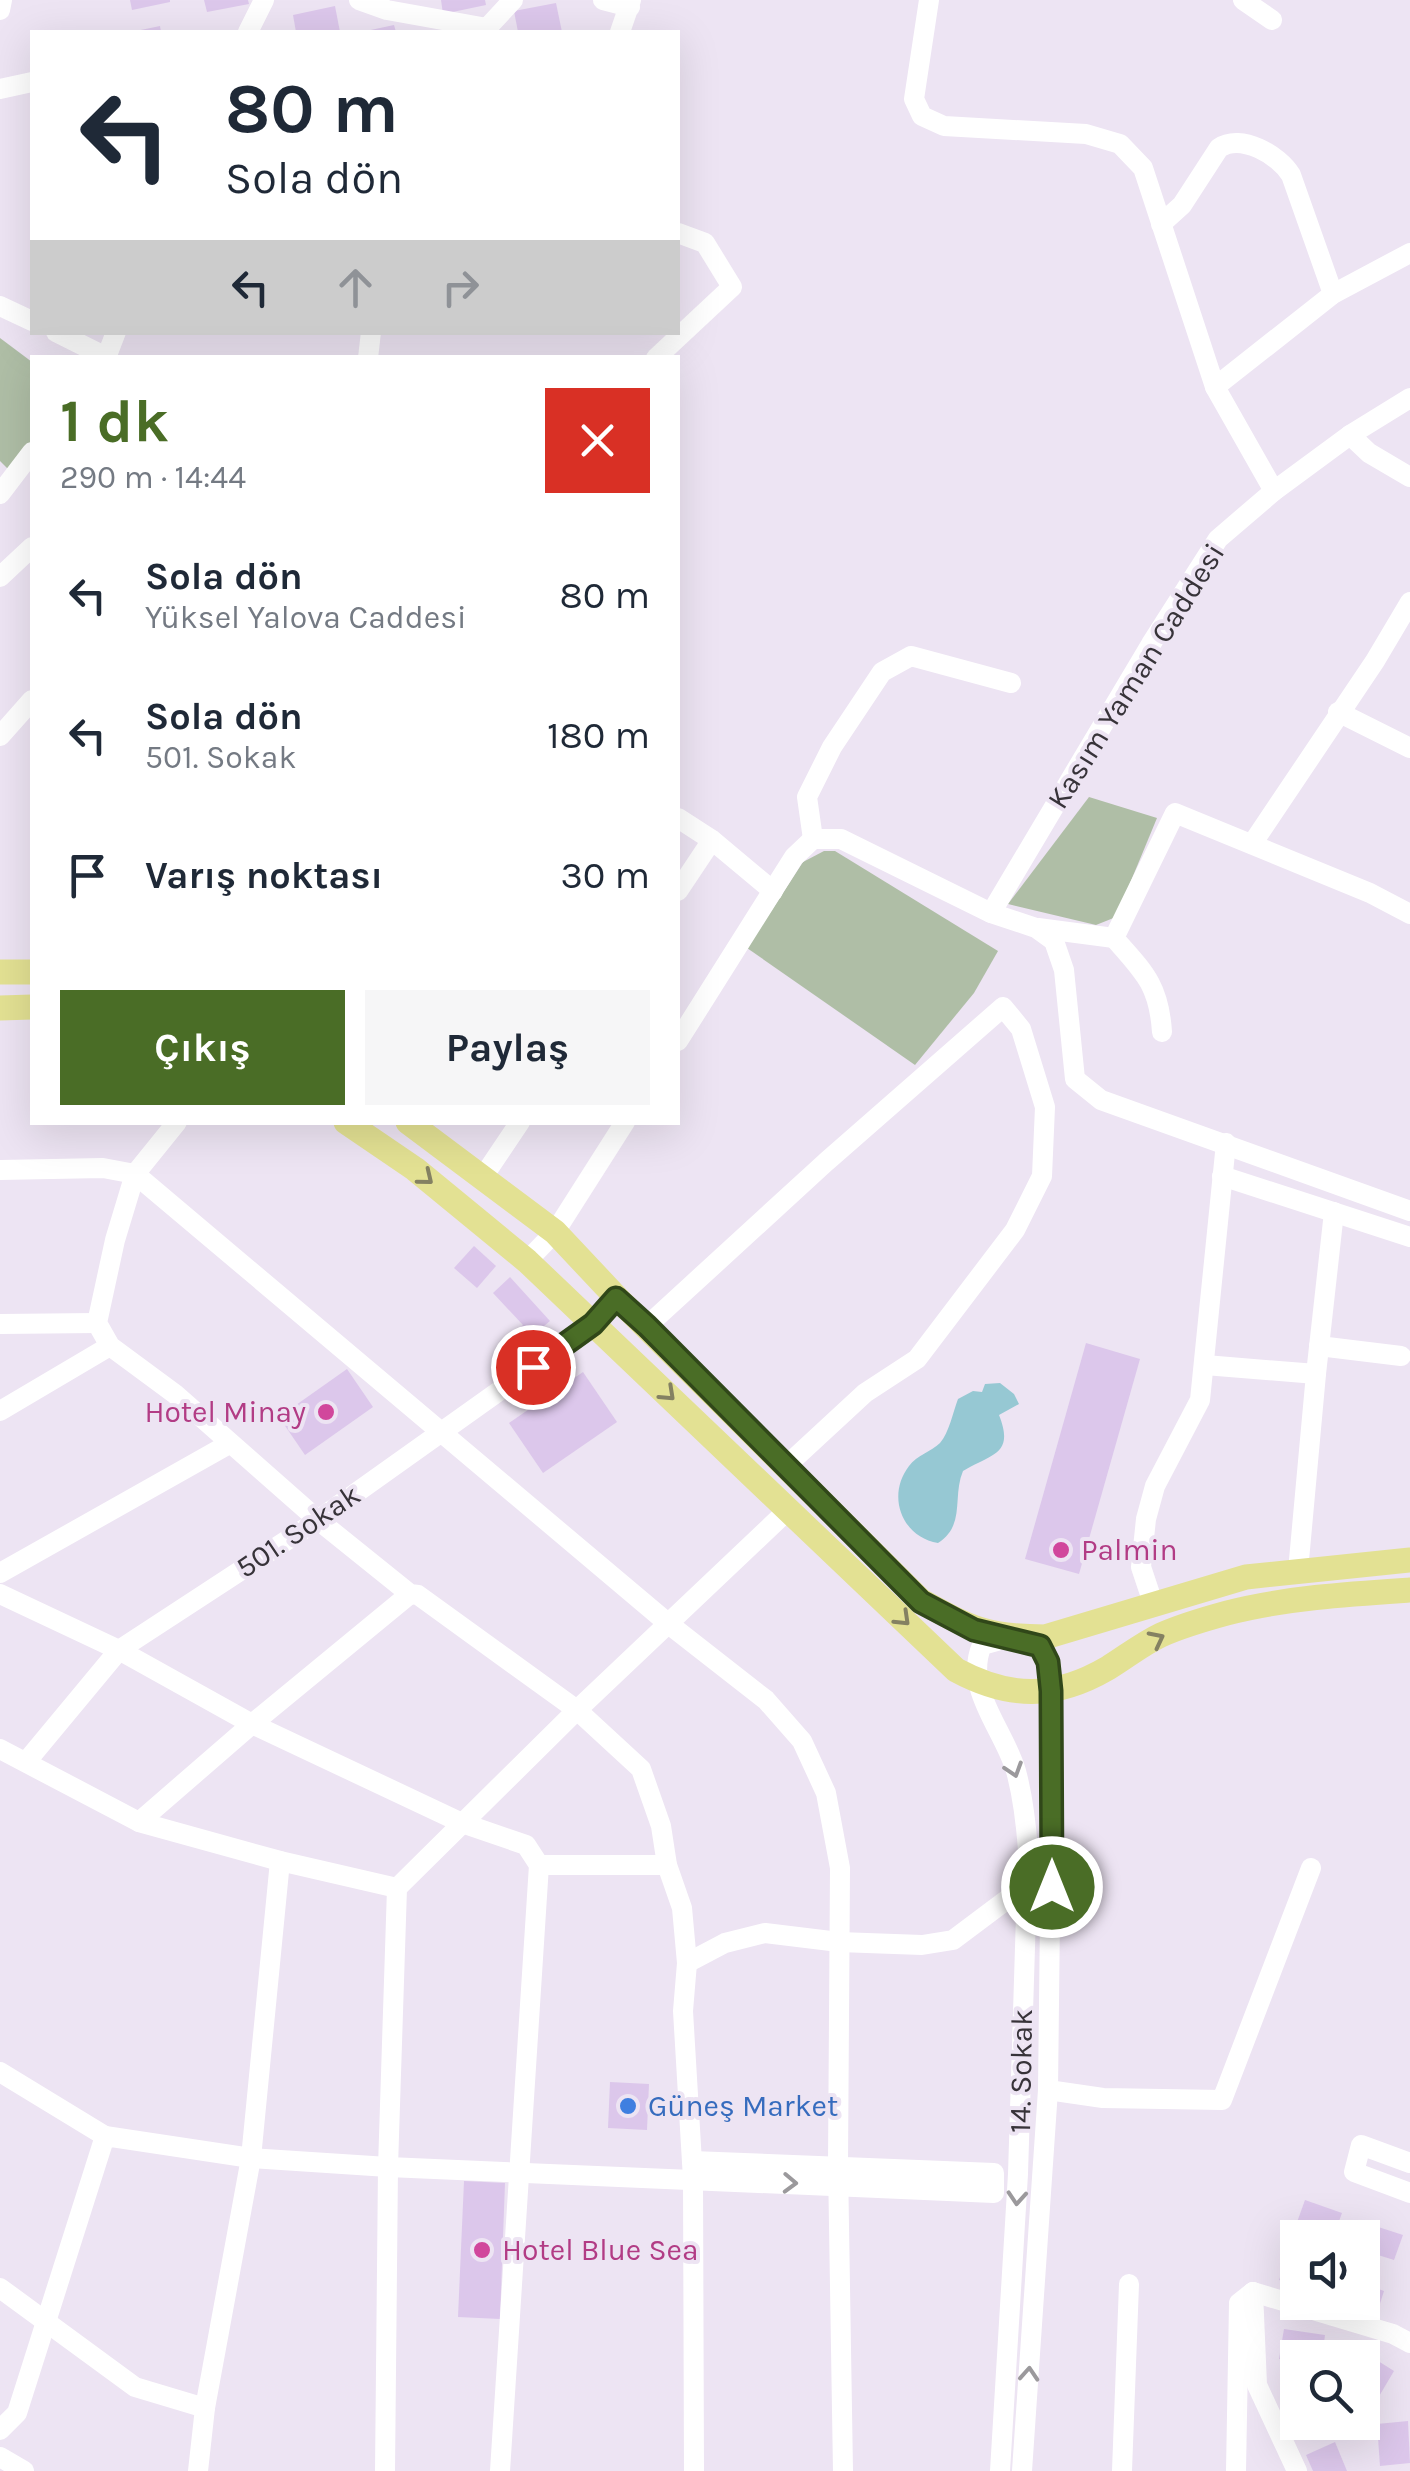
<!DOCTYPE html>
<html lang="tr">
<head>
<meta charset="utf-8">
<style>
	:root { --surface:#fff; --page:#f6f6f7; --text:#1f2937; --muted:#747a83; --accent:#4a6d26 }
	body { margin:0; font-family:Karla,sans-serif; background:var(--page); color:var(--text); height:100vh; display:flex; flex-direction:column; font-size:38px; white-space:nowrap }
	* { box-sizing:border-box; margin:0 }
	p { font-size:32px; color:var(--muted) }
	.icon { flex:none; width:55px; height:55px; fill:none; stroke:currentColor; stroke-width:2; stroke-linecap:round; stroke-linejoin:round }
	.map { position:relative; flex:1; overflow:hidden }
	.drawer { position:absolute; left:30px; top:355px; width:650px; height:770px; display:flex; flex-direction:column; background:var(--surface); border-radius:0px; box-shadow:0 10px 40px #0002 }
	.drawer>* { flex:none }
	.hud { position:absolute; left:30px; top:30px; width:650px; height:305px; border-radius:0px; box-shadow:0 10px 40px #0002; background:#fff; color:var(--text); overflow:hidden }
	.fabs { position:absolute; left:1280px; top:2220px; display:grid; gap:20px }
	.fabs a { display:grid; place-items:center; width:100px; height:100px; border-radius:0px; background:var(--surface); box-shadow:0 10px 40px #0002; font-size:50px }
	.pin { position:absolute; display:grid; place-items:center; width:85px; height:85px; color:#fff; margin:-42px; border:5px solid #fff; border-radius:50%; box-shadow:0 2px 10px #0007 }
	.me { position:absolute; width:110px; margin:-55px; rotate:0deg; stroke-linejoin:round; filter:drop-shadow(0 0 8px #0008) }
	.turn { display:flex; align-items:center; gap:35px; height:210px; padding:0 30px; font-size:45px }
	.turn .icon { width:130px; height:130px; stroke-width:2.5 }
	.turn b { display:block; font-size:70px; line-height:85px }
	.lanes { display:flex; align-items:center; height:95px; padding:0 30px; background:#0003; justify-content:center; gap:50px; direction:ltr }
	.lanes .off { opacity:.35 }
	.round { display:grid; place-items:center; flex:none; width:105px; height:105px; border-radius:0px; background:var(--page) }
	.headline { display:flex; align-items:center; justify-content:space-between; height:170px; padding:0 30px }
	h1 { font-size:60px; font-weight:700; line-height:75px; color:var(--accent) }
	.primary-button { display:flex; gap:20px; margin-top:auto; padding:20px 30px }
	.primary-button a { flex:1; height:115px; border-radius:0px; background:var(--accent); color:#fff; font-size:40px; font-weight:700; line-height:115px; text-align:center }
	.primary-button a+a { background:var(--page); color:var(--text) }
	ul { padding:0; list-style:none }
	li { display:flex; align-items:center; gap:30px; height:140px; padding:0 30px }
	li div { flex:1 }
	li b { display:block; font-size:38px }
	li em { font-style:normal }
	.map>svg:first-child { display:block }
	.green { fill:#afbea6 }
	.water { fill:#96c8d3 }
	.building { fill:#dcc7eb }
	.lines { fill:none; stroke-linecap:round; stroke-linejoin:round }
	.minor { stroke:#fff; stroke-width:20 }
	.major { stroke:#e3e193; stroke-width:25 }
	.oneway { stroke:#848162 }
	.oneway2 { stroke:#9b999c }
	.route-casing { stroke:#304719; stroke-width:25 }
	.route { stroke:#4a6d26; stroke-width:18 }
	.hotel-dot { fill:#d1479c; stroke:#ede4f3; stroke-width:4 }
	.shop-dot { fill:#3f7fe0; stroke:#ede4f3; stroke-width:4 }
	.labels { text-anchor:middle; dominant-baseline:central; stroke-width:8; stroke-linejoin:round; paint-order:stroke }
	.street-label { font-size:30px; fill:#373339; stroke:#ede4f3 }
	.hotel-label { font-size:30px; fill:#b23c85; stroke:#ede4f3; text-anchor:start }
	.shop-label { font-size:30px; fill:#366cbe; stroke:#ede4f3; text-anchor:start }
</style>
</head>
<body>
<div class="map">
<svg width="1410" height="2471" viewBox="0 0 1410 2471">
	<rect width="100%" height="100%" fill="#ede4f3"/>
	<!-- green -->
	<g class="green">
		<path d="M0,338L32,362V442L10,471L0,461Z"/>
		<path d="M1089,797L1157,818L1116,917L1096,925L1008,904Z"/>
		<path d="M824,851H835L998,951L974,993L915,1065L747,948L803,862Z"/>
	</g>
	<!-- water -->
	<path class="water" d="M1000,1383L1014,1394L1019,1404L999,1415C1015,1455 991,1454 963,1471C952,1497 966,1525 938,1543C902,1537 886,1496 909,1466C917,1455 931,1452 940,1443C949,1433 953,1412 958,1399L973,1391L982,1392L985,1384Z"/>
	<!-- building -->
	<g class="building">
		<path d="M130,0H170V2L132,10Z"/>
		<path d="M204,0H248L249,4L207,12Z"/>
		<path d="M441,0H485L486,5L443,14Z"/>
		<path d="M556,3L562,32H518L514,11Z"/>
		<path d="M335,6L340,32H296L293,15Z"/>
		<path d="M394,25L396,32H366V31Z"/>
		<path d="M160,26L161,32H136V31Z"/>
		<path d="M474,1246L496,1266L477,1288L454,1268Z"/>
		<path d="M510,1277L550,1321L519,1347L509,1336L523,1325L493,1293Z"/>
		<path d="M1086,1343L1140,1359L1079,1574L1025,1559Z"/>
		<path d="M347,1369L373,1407L305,1455L279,1417Z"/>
		<path d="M583,1372L617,1422L543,1473L509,1423Z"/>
		<path d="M610,2082L649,2084L647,2130L608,2128Z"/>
		<path d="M464,2181L505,2183L500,2319L458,2317Z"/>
		<path d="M1305,2200L1342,2213L1333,2238L1296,2225Z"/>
		<path d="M1366,2223L1403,2235L1394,2260L1362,2250L1361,2238Z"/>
		<path d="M1288,2255L1298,2258V2286L1279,2280Z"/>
		<path d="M1362,2283L1384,2291L1376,2316L1338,2303L1362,2302Z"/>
		<path d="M1284,2329L1325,2335L1322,2358H1298V2362L1279,2359Z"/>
		<path d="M1359,2349L1394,2371L1378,2398L1362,2388V2358H1353Z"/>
		<path d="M1298,2388V2422H1325L1297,2435L1280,2396Z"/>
		<path d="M1408,2421L1410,2463L1380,2466L1377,2424Z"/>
		<path d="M1335,2442L1347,2471H1313L1306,2455Z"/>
	</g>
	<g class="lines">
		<!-- minor -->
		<g class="minor">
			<path d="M359,0L387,10L487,28L513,0"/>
			<path d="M603,0L630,7"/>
			<path d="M929,0L914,99L922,116L944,126L1086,134L1120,144L1143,168L1215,387L1274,491"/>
			<path d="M1243,0L1272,20"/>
			<path d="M0,10L2,0"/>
			<path d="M248,32L264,0"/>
			<path d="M620,32L631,0"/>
			<path d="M0,89L32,82"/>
			<path d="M1161,224L1182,205L1219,148C1241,133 1279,155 1291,175L1333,294"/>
			<path d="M0,306L32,321"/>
			<path d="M56,332L108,358"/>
			<path d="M106,358L116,332"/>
			<path d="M368,358L371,332"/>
			<path d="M656,358L732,287L705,243L678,233"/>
			<path d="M1215,387L1333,294L1410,253"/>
			<path d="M1350,435L1369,453L1410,477"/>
			<path d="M0,494L32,452"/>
			<path d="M0,577L32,547"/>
			<path d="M1338,712L1410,748"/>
			<path d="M0,736L32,700"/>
			<path d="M678,818L712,840L773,891"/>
			<path d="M813,839L807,797L832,747L882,672L911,656L1011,683"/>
			<path d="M1252,844L1375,661L1410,602"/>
			<path d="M678,891L712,840"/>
			<path d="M991,913L1151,644L1218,539L1274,491L1350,435L1410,398"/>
			<path d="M1038,928L1114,938L1175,813L1370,893L1410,914"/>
			<path d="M1114,938C1144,972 1159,985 1162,1032"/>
			<path d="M678,1041L794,857L813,839H841L991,913L1036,928L1054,941L1064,970L1075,1079L1101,1100L1410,1211"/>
			<path d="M177,1122L135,1174L115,1240L97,1323L110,1346L175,1394L318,1520L410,1594L418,1595L577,1710L789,1509"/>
			<path d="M0,1170L103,1168L135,1174L670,1625L766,1700L802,1741L826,1793L840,1868L838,2164L843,2471"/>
			<path d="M1222,1176L1410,1237"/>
			<path d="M483,1177L520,1122"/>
			<path d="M527,1261L555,1232L625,1122"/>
			<path d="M0,1324L97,1323"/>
			<path d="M647,1326L826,1162L1003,1007L1021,1029L1045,1107L1042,1176L1015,1230L917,1359L865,1393L785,1467"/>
			<path d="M1319,1346L1401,1356"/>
			<path d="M1205,1365L1316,1374L1298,1571"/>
			<path d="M1316,1374L1334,1212"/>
			<path d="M0,1411L110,1346"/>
			<path d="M0,1573L229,1444"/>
			<path d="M0,1594L119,1650L252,1724L462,1823L526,1845L539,1865L500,2471"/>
			<path d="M1153,1603L1141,1567L1146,1519L1155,1486L1200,1400L1226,1143"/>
			<path d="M0,1749L139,1822L280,1861L397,1888"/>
			<path d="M26,1762L119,1650L318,1520L593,1324L617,1298"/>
			<path d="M139,1822L252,1724L410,1594"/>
			<path d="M539,1865H667"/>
			<path d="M687,1963L725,1943L765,1933L839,1942L922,1945L953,1940L1025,1886H1030"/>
			<path d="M0,2072L105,2136"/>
			<path d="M1048,2090L1103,2098L1222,2100L1311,1868"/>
			<path d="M1410,2163L1361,2145L1354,2172L1410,2193"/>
			<path d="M0,2288L135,2387L205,2408"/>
			<path d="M1253,2292L1257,2385L1297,2471"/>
			<path d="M1253,2292L1393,2334L1410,2343"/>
			<path d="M0,2430L17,2413L105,2136L251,2158L388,2167L994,2193V2173L692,2161"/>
			<path d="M0,2457L24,2471"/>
			<path d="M198,2471L205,2408L251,2158L280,1861"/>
			<path d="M385,2471L388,2167L397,1888L577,1710L641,1769L661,1826L667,1865L682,1908L687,1963L683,2011L693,2179L694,2471"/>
			<path d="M1000,2471L1018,2174L1028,1850C1026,1823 1023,1797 1016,1771C1004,1729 963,1689 982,1645L1011,1637L1040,1646L1048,1662L1052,1741L1048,2090L1022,2471"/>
			<path d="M1122,2471L1129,2284"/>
			<path d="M1236,2471L1239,2303L1253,2292"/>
		</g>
		<!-- major -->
		<g class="major">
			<path d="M0,972H32"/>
			<path d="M0,1008L32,1007"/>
			<path d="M346,1122L415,1169L527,1261L956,1670C1010,1699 1055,1699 1108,1668C1126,1657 1142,1644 1161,1635C1181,1626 1205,1619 1227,1613C1285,1598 1349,1594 1410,1590"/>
			<path d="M408,1122L555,1232L617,1298L921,1601C971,1629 987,1637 1045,1637L1246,1577L1410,1560"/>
		</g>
	</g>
	<!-- one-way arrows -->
	<defs><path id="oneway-chevron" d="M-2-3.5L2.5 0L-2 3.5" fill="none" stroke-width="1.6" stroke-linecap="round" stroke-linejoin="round" transform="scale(2.5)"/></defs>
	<g class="oneway">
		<use href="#oneway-chevron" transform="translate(426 1178) rotate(39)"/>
		<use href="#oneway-chevron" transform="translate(668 1394) rotate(43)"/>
		<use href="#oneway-chevron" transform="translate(903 1619) rotate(44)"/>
		<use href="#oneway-chevron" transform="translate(1157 1639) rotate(-27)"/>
	</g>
	<g class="oneway2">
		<use href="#oneway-chevron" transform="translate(1014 1770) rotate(72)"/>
		<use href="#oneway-chevron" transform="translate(790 2183) rotate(2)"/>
		<use href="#oneway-chevron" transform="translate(1017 2198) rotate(94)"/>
		<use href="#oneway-chevron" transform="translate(1029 2374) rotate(-86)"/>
	</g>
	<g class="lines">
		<!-- route casing -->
		<g class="route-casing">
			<path id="route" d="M533,1367L593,1324L616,1298L647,1326L921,1602L974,1630L1040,1646L1048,1662L1051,1691L1052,1887"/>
		</g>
		<!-- route -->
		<use href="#route" class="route"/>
	</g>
	<!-- markers -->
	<g class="hotel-dot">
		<circle cx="326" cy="1412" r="10"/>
		<circle cx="1061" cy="1550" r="10"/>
		<circle cx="482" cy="2250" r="10"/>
	</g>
	<circle class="shop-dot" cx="628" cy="2106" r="10"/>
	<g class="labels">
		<!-- street labels -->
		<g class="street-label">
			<text transform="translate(1136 676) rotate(-58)">Kasım Yaman Caddesi</text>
			<text transform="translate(298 1531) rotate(-34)">501. Sokak</text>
			<text transform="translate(1021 2071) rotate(-89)">14. Sokak</text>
		</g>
		<!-- hotel labels -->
		<g class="hotel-label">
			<text x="306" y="1412" text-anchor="end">Hotel Minay</text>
			<text x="1081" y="1550">Palmin</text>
			<text x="502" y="2250">Hotel Blue Sea</text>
		</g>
		<!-- shop labels -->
		<g class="shop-label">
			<text x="648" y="2106">Güneş Market</text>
		</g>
	</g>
</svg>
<div class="fabs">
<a><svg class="icon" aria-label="sound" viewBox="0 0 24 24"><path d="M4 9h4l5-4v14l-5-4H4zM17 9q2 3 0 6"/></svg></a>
<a><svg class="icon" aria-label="search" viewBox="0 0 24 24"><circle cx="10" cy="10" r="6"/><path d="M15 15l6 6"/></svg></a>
</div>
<div class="pin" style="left:533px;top:1367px;background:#d93025"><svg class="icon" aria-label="arrive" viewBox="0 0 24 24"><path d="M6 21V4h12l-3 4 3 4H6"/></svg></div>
<svg class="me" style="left:1052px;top:1887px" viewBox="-20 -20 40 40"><circle r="17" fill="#4a6d26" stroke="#fff" stroke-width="3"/><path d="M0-11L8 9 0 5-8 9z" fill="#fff"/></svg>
<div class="hud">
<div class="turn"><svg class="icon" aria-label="left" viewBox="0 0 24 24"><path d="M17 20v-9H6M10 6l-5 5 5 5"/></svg><div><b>80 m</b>Sola dön</div></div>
<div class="lanes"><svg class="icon" aria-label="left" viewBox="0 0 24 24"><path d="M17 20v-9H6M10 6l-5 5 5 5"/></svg><svg class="icon off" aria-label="ahead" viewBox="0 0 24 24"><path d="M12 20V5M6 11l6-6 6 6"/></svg><svg class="icon off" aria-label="right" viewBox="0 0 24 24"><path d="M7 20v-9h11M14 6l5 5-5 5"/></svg></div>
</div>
<section class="drawer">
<div class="headline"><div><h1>1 dk</h1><p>290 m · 14:44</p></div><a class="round" style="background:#d93025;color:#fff"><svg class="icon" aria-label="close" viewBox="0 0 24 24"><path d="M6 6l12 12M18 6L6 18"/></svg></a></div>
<ul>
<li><svg class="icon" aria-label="left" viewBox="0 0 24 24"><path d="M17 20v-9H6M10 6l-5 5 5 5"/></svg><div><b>Sola dön</b><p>Yüksel Yalova Caddesi</p></div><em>80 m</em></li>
<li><svg class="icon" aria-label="left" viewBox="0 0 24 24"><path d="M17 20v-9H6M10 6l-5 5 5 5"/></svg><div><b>Sola dön</b><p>501. Sokak</p></div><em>180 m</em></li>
<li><svg class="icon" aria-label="arrive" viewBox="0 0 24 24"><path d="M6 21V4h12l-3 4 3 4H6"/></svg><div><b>Varış noktası</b></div><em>30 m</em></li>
</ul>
<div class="primary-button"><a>Çıkış</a><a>Paylaş</a></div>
</section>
</div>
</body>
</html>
